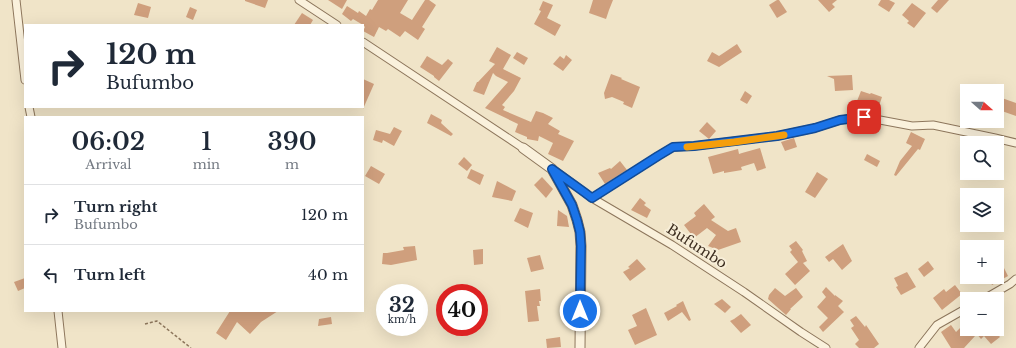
<!DOCTYPE html>
<html lang="en">
<head>
<meta charset="utf-8">
<style>
	:root { --surface:#fff; --page:#f6f6f7; --text:#1f2937; --muted:#747a83; --line:#e0e1e3 }
	body { margin:0; font-family:"Libre Baskerville",serif; background:var(--page); color:var(--text); height:100vh; display:flex; flex-direction:column; font-size:15px; white-space:nowrap }
	* { box-sizing:border-box; margin:0 }
	p { font-size:13px; color:var(--muted) }
	.icon { flex:none; width:22px; height:22px; fill:none; stroke:currentColor; stroke-width:2; stroke-linecap:round; stroke-linejoin:round }
	.map { position:relative; flex:1; overflow:hidden }
	.side { position:absolute; left:24px; top:116px; width:340px; height:196px; display:flex; flex-direction:column; background:var(--surface); border-radius:0px; box-shadow:0 4px 16px #0002 }
	.side>* { flex:none }
	.top-card { position:absolute; left:24px; top:24px; width:340px; height:84px; border-radius:0px; box-shadow:0 4px 16px #0002; background:#fff; color:var(--text); overflow:hidden }
	.needle { width:26px; rotate:111deg }
	.controls { position:absolute; left:960px; top:84px; display:grid; gap:8px }
	.controls a { display:grid; place-items:center; width:44px; height:44px; border-radius:0px; background:var(--surface); box-shadow:0 4px 16px #0002; font-size:20px }
	.speed { position:absolute; left:376px; top:284px; display:flex; gap:8px; font-size:20px; font-weight:700; text-align:center }
	.speed>* { display:grid; place-content:center; width:52px; height:52px; border-radius:50%; background:var(--surface); box-shadow:0 4px 16px #0002; line-height:1 }
	.speed small { font-size:10px; font-weight:400 }
	.speed .limit { border:6px solid #d22; background:#fff; color:#111 }
	.pin { position:absolute; display:grid; place-items:center; width:34px; height:34px; color:#fff; margin:-17px; border-radius:8px; box-shadow:0 2px 6px #0006 }
	.me { position:absolute; width:44px; margin:-22px; rotate:0deg; stroke-linejoin:round; filter:drop-shadow(0 0 3px #0008) }
	.turn { display:flex; align-items:center; gap:14px; height:84px; padding:0 16px; font-size:18px }
	.turn .icon { width:52px; height:52px; stroke-width:2.5 }
	.turn b { display:block; font-size:28px; line-height:34px }
	.eta { display:flex; justify-content:space-evenly; align-items:center; height:68px; text-align:center }
	.eta b { font-size:24px; font-weight:600; line-height:28px }
	ul { padding:0; list-style:none }
	li { display:flex; align-items:center; gap:12px; height:60px; padding:0 16px; border-top:1px solid var(--line) }
	li div { flex:1 }
	li b { display:block; font-size:15px }
	li em { font-style:normal }
	.map>svg:first-child { display:block }
	.building { fill:#cf9f7d }
	.lines { fill:none; stroke-linecap:round; stroke-linejoin:round }
	.minor-casing { stroke:#8d765c; stroke-width:9 }
	.tertiary-casing { stroke:#8d765c; stroke-width:11 }
	.path { stroke:#8d765c; stroke-width:1.5; stroke-dasharray:3 2; stroke-linecap:butt }
	.minor { stroke:#faf1dc; stroke-width:7 }
	.tertiary { stroke:#faf1dc; stroke-width:9 }
	.route-casing { stroke:#114b97; stroke-width:10 }
	.route { stroke:#1a73e8; stroke-width:7 }
	.slow { stroke:#f59e0b; stroke-width:7 }
	.labels { text-anchor:middle; dominant-baseline:central; stroke-width:4; stroke-linejoin:round; paint-order:stroke }
	.street-label { font-size:14px; fill:#3d2e20; stroke:#f7eed8 }
</style>
</head>
<body>
<div class="map">
<svg width="1016" height="348" viewBox="0 0 1016 348">
	<rect width="100%" height="100%" fill="#f0e4c8"/>
	<!-- building -->
	<g class="building">
		<path d="M245,0H268L265,8L245,1Z"/>
		<path d="M328,0H347L342,9Z"/>
		<path d="M378,0H408L400,13L412,20L425,0H429L436,5L422,27L425,29L418,40L405,31L400,37L388,29L386,31L379,27L374,37L363,31L365,27L363,25L353,19L351,21L342,14L347,6L358,13L359,11L366,16L370,9L372,10Z"/>
		<path d="M593,0H613L609,10L606,19L589,13Z"/>
		<path d="M777,0H779L787,12L777,18L769,5Z"/>
		<path d="M818,0H837L832,4L835,7L829,12Z"/>
		<path d="M881,0H889L895,3L889,12L878,5Z"/>
		<path d="M938,0H949L937,13L931,8Z"/>
		<path d="M543,1L553,5L547,18L561,25L555,36L534,24L541,11L539,10Z"/>
		<path d="M138,3L151,7L148,18L134,15Z"/>
		<path d="M912,3L926,13L914,28L907,23L909,21L902,15Z"/>
		<path d="M190,7L197,10L193,20L186,17Z"/>
		<path d="M302,13L313,20L310,25H294Z"/>
		<path d="M737,44L742,52L719,67L707,61L712,52L719,56Z"/>
		<path d="M497,47L511,55L503,69L521,78L514,91L502,105L505,107L503,110L531,122L536,111L543,113L553,118L548,124L560,131L558,134L574,141L563,161L548,154L553,143L539,136L538,141L527,139V137L515,132L518,124L485,108L508,82L496,76L493,73L484,95L473,91L477,82H478L495,64L489,61Z"/>
		<path d="M517,52L528,58L524,65L513,58Z"/>
		<path d="M566,55L572,60L563,71L553,64L560,56L564,59Z"/>
		<path d="M427,56L442,65L448,59L453,63L439,81L434,77V76L420,67Z"/>
		<path d="M611,74L622,78L621,79L640,87L632,108L623,104L624,102L612,97L605,99L604,93Z"/>
		<path d="M852,75L853,90L835,91L834,79L827,76Z"/>
		<path d="M363,79L374,84L363,109Z"/>
		<path d="M745,91L752,96L747,104L740,100Z"/>
		<path d="M861,91L870,94L871,93L882,97L878,109L857,101Z"/>
		<path d="M999,97L1016,103V116L999,110L1000,107L997,106V102Z"/>
		<path d="M431,114L442,120L441,123L453,134L451,136L427,123Z"/>
		<path d="M707,122L716,131L709,139L699,131Z"/>
		<path d="M394,127L402,131L394,146L383,140L382,143L373,140L376,130L390,134Z"/>
		<path d="M911,132L925,139L920,150L918,149L896,176L894,175L900,161L912,146L906,143Z"/>
		<path d="M794,138L797,147L785,151L781,142Z"/>
		<path d="M760,148L766,168L757,171L754,163L741,167L742,170L724,173V171L713,174L708,157L738,149L739,154L742,153L743,155L742,153Z"/>
		<path d="M867,154L880,161L877,167L864,160Z"/>
		<path d="M464,157L472,165L467,171L458,164Z"/>
		<path d="M620,161L627,170L605,184L598,173L610,168L611,169Z"/>
		<path d="M371,166L385,174L379,184L365,176Z"/>
		<path d="M471,169L484,175L480,185L467,178Z"/>
		<path d="M817,172L828,179L815,198L805,192Z"/>
		<path d="M542,177L553,189L546,198L534,185Z"/>
		<path d="M497,181L516,191L512,201L492,197Z"/>
		<path d="M640,198L646,203L644,205L651,210L647,218L631,210Z"/>
		<path d="M704,204L715,217L711,220L728,231L736,228L741,242L718,250L708,246L716,235L707,228L694,238L684,225L696,216L694,213Z"/>
		<path d="M520,208L533,213L528,228L514,221Z"/>
		<path d="M558,210L567,216L569,227L557,226Z"/>
		<path d="M796,241L803,250L802,251L807,261L803,263L810,271L795,285L785,274L798,262L790,252L792,250L789,246Z"/>
		<path d="M843,244L852,261L842,270L833,259L829,262L825,257Z"/>
		<path d="M415,246L417,260L391,265L382,264L383,253H387L404,250L403,247Z"/>
		<path d="M483,249V264L474,265L473,250Z"/>
		<path d="M540,255L544,269L531,272L527,258Z"/>
		<path d="M637,259L646,269L630,281L623,272L630,268L628,267Z"/>
		<path d="M928,261L934,269L924,277L918,269Z"/>
		<path d="M1004,268L1008,276L992,285L988,277H997V272Z"/>
		<path d="M907,272L916,287L901,295L896,287L898,286L894,278Z"/>
		<path d="M25,278V288L18,291L14,282Z"/>
		<path d="M955,285L962,294L942,310L933,298L944,289L946,292Z"/>
		<path d="M826,287L835,296V295L843,301L838,306L844,312L823,332L819,327L828,318L817,307L826,297L822,292Z"/>
		<path d="M775,288L785,296L796,288L803,297L790,309H791L786,315L768,299L769,295Z"/>
		<path d="M540,289L541,301H539L540,306H537L539,321L528,322L525,291Z"/>
		<path d="M722,299L731,307L725,313L714,304Z"/>
		<path d="M683,301L691,320L689,321L682,312L668,321L664,313L677,306L676,305Z"/>
		<path d="M646,308L657,335L635,345L628,330L637,326L632,315Z"/>
		<path d="M230,311H278L261,322L250,334L237,322L226,340L216,333Z"/>
		<path d="M741,314L751,325L741,333L730,321L734,319Z"/>
		<path d="M856,316L865,327L866,325L879,344L874,348H859L855,344L859,340L851,328L854,326L850,320Z"/>
		<path d="M331,317L332,324L318,326L319,319Z"/>
		<path d="M951,325L956,332L963,325L975,336L964,348H951L941,332Z"/>
		<path d="M977,329H993L1000,337L991,344L984,336L981,339L976,333L978,330Z"/>
		<path d="M560,337L561,347L547,348L546,339Z"/>
	</g>
	<g class="lines">
		<!-- minor casing -->
		<g class="minor-casing">
			<g id="minor">
				<path d="M16,0L25,80"/>
				<path d="M299,0L337,25"/>
				<path d="M363,42L523,148"/>
				<path d="M29,107L31,117"/>
				<path d="M554,170L584,192L592,198L672,245L744,292L801,332L826,348"/>
				<path d="M592,198L658,156L673,147L694,146L777,136L815,128L840,120L864,117L912,126L933,125L995,138L1016,143"/>
				<path d="M984,299L1010,284L1016,279"/>
				<path d="M58,311L62,348"/>
				<path d="M919,348L937,325L967,308"/>
			</g>
		</g>
		<!-- tertiary casing -->
		<g class="tertiary-casing">
			<path id="tertiary" d="M523,148L552,169L572,205L577,220L580,232L581,246L580,348"/>
		</g>
		<!-- path -->
		<path class="path" d="M145,324L157,321L191,348"/>
		<!-- minor -->
		<use href="#minor" class="minor"/>
		<!-- tertiary -->
		<use href="#tertiary" class="tertiary"/>
	</g>
	<g class="lines">
		<!-- route casing -->
		<g class="route-casing">
			<path id="route" d="M580,311L581,246L580,232L577,220L572,205L552,169L584,192L592,198L658,156L673,147L694,146L777,136L815,128L840,120L864,117"/>
		</g>
		<!-- route -->
		<use href="#route" class="route"/>
		<!-- slow -->
		<path class="slow" d="M687,147L734,142L784,135"/>
	</g>
	<g class="labels">
		<!-- street labels -->
		<g class="street-label">
			<text transform="translate(697 246) rotate(33)">Bufumbo</text>
		</g>
	</g>
</svg>
<div class="controls">
<a><svg class="needle" viewBox="-14 -14 28 28"><path d="M0-13l5 13h-10z" fill="#e53935"/><path d="M0 13l5-13h-10z" fill="#747a83"/></svg></a>
<a><svg class="icon" aria-label="search" viewBox="0 0 24 24"><circle cx="10" cy="10" r="6"/><path d="M15 15l6 6"/></svg></a>
<a><svg class="icon" aria-label="layers" viewBox="0 0 24 24"><path d="M12 4l9 5-9 5-9-5zM3 14l9 5 9-5"/></svg></a>
<a>+</a>
<a>−</a>
</div>
<div class="speed"><div>32<small>km/h</small></div><div class="limit">40</div></div>
<div class="pin" style="left:864px;top:117px;background:#d93025"><svg class="icon" aria-label="arrive" viewBox="0 0 24 24"><path d="M6 21V4h12l-3 4 3 4H6"/></svg></div>
<svg class="me" style="left:580px;top:311px" viewBox="-20 -20 40 40"><circle r="17" fill="#1a73e8" stroke="#fff" stroke-width="3"/><path d="M0-11L8 9 0 5-8 9z" fill="#fff"/></svg>
<div class="top-card">
<div class="turn"><svg class="icon" aria-label="right" viewBox="0 0 24 24"><path d="M7 20v-9h11M14 6l5 5-5 5"/></svg><div><b>120 m</b>Bufumbo</div></div>
</div>
<section class="side">
<div class="eta">
<div><b>06:02</b><p>Arrival</p></div>
<div><b>1</b><p>min</p></div>
<div><b>390</b><p>m</p></div>
</div>
<ul>
<li><svg class="icon" aria-label="right" viewBox="0 0 24 24"><path d="M7 20v-9h11M14 6l5 5-5 5"/></svg><div><b>Turn right</b><p>Bufumbo</p></div><em>120 m</em></li>
<li><svg class="icon" aria-label="left" viewBox="0 0 24 24"><path d="M17 20v-9H6M10 6l-5 5 5 5"/></svg><div><b>Turn left</b></div><em>40 m</em></li>
</ul>
</section>
</div>
</body>
</html>
